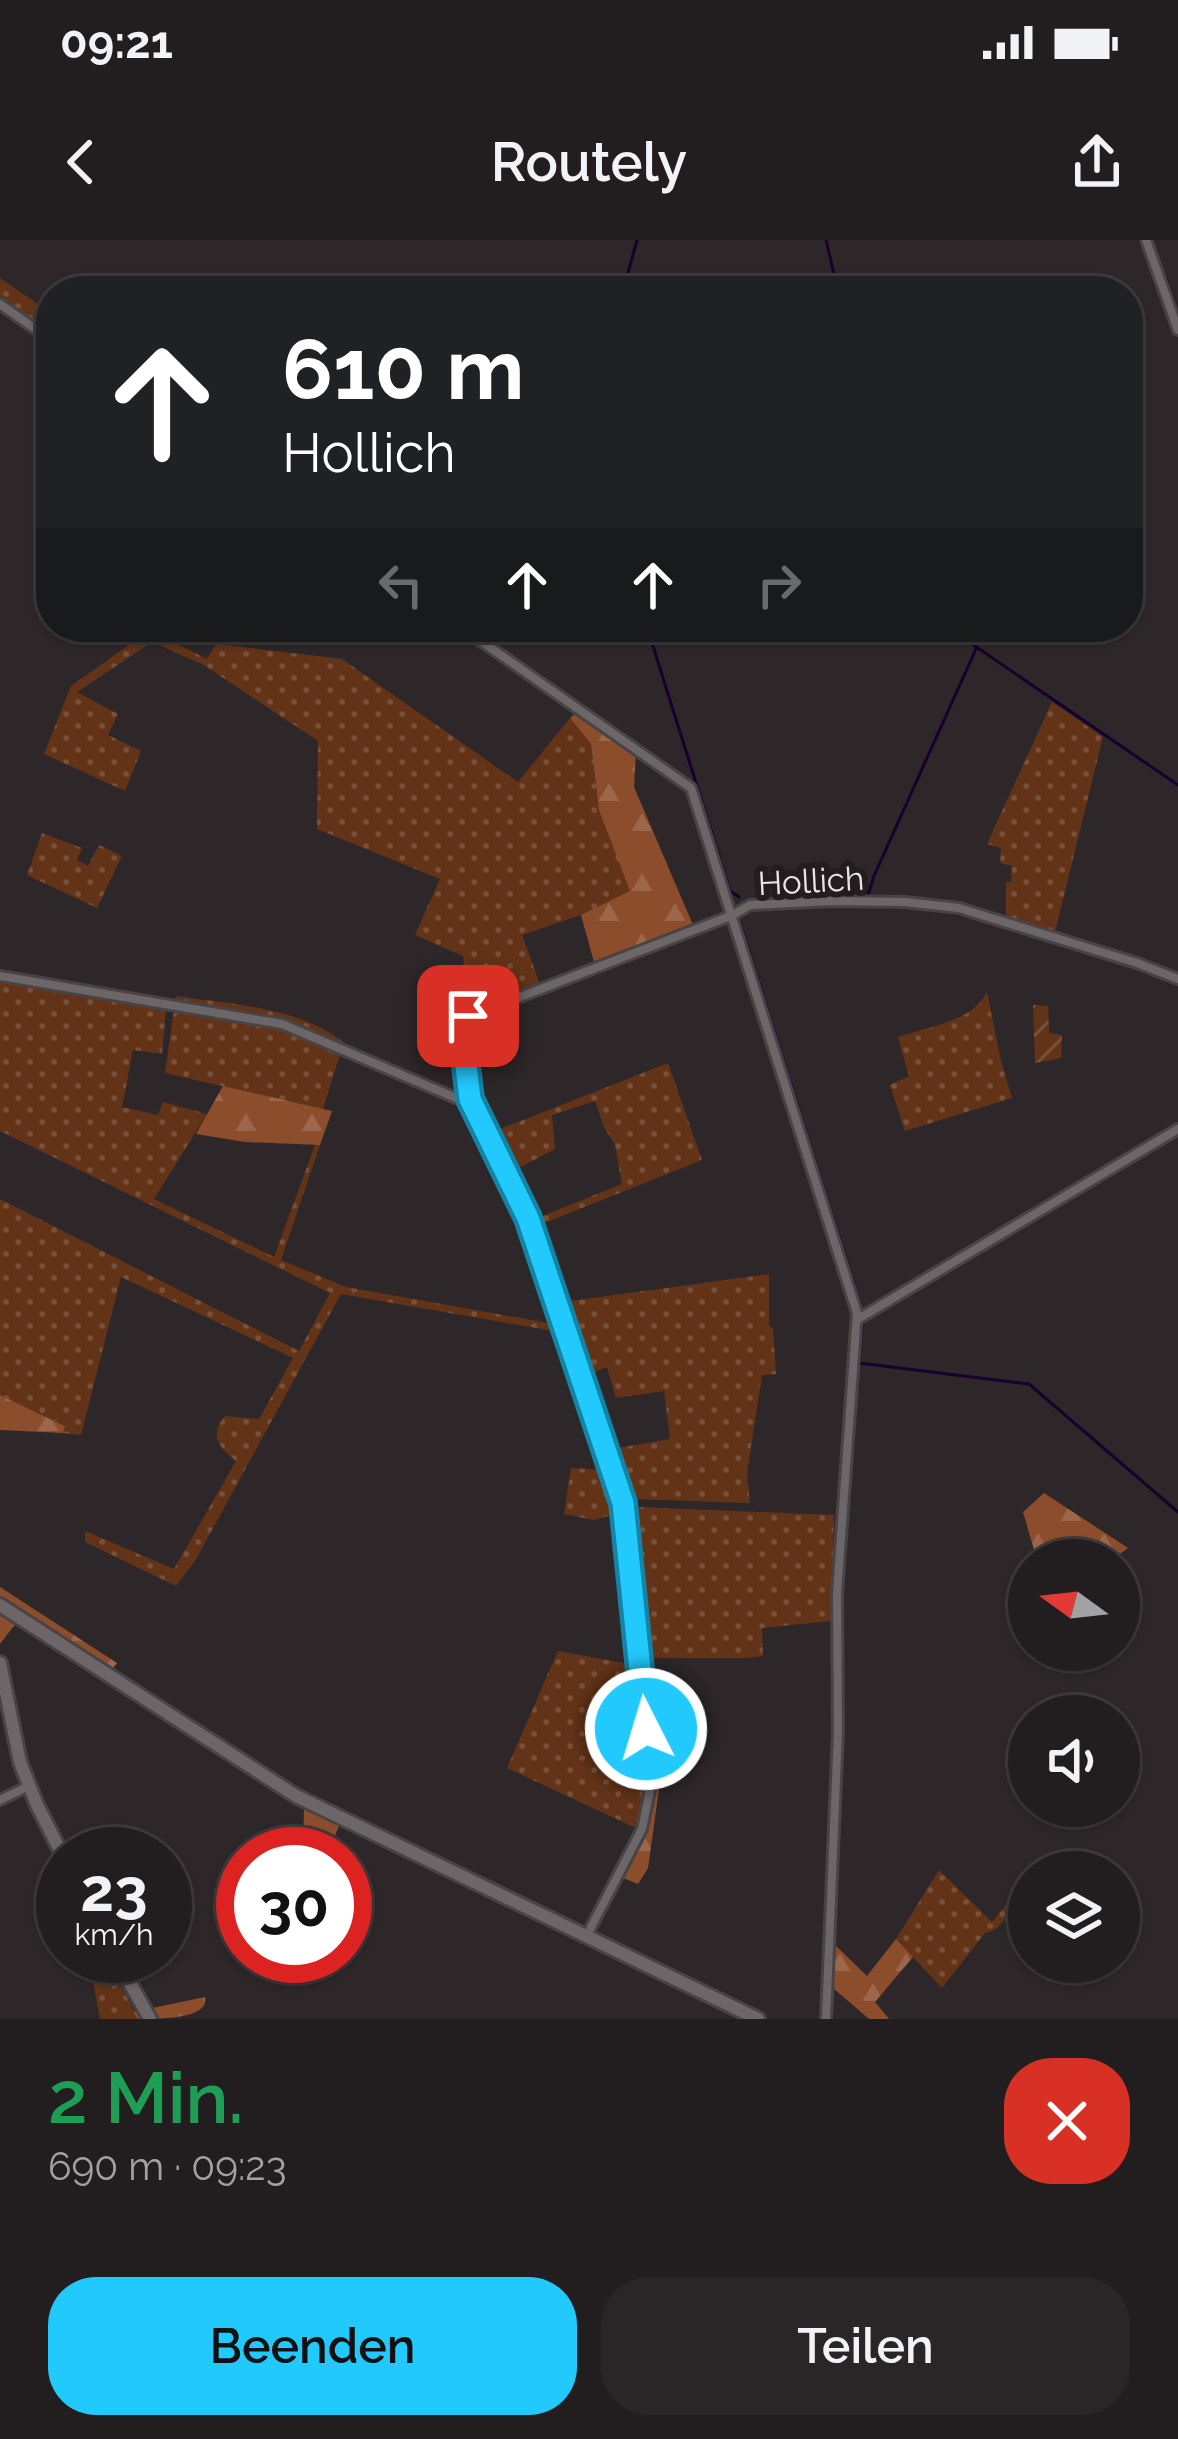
<!DOCTYPE html>
<html lang="de">
<head>
<meta charset="utf-8">
<style>
	:root { --surface:#221d1f; --page:#2a2628; --text:#f1f3f6; --muted:#a2a2a4; --line:#3f3b3d; --accent:#21c9fd }
	body { margin:0; font-family:Raleway,sans-serif; background:var(--page); color:var(--text); height:100vh; display:flex; flex-direction:column; font-size:45px; white-space:nowrap }
	* { box-sizing:border-box; margin:0 }
	p { font-size:39px; color:var(--muted) }
	.icon { flex:none; width:66px; height:66px; fill:none; stroke:currentColor; stroke-width:2; stroke-linecap:round; stroke-linejoin:round }
	.map { position:relative; height:1779px; overflow:hidden }
	.sheet { display:flex; flex-direction:column; background:var(--surface); flex:1 }
	.sheet>* { flex:none }
	.hud { position:absolute; left:36px; top:36px; width:1107px; height:366px; border-radius:48px; box-shadow:0 3px 9px #0004,0 0 0 3px var(--line); background:#202124; color:#fff; overflow:hidden }
	.needle { width:78px; rotate:285deg }
	.controls { position:absolute; left:1008px; top:1299px; display:grid; gap:24px }
	.controls a { display:grid; place-items:center; width:132px; height:132px; border-radius:50%; background:var(--surface); box-shadow:0 3px 9px #0004,0 0 0 3px var(--line); font-size:60px }
	.speed { position:absolute; left:36px; top:1587px; display:flex; gap:24px; font-size:60px; font-weight:700; text-align:center }
	.speed>* { display:grid; place-content:center; width:156px; height:156px; border-radius:50%; background:var(--surface); box-shadow:0 3px 9px #0004,0 0 0 3px var(--line); line-height:1 }
	.speed small { font-size:30px; font-weight:400 }
	.speed .limit { border:18px solid #d22; background:#fff; color:#111 }
	.pin { position:absolute; display:grid; place-items:center; width:102px; height:102px; color:#fff; margin:-51px; border-radius:24px; box-shadow:0 6px 18px #0006 }
	.me { position:absolute; width:132px; margin:-66px; rotate:355deg; stroke-linejoin:round; filter:drop-shadow(0 0 9px #0008) }
	.turn { display:flex; align-items:center; gap:42px; height:252px; padding:0 48px; font-size:54px }
	.turn .icon { width:156px; height:156px; stroke-width:2.5 }
	.turn b { display:block; font-size:84px; line-height:102px }
	.lanes { display:flex; align-items:center; height:114px; padding:0 48px; background:#0003; justify-content:center; gap:60px; direction:ltr }
	.lanes .off { opacity:.35 }
	.round { display:grid; place-items:center; flex:none; width:126px; height:126px; border-radius:48px; background:var(--page) }
	.summary { display:flex; align-items:center; justify-content:space-between; height:204px; padding:0 48px }
	h1 { font-size:72px; font-weight:600; line-height:90px; color:#1e9e55 }
	.action { display:flex; gap:24px; margin-top:auto; padding:24px 48px }
	.action a { flex:1; height:138px; border-radius:48px; background:var(--accent); color:#111; font-size:48px; font-weight:600; line-height:138px; text-align:center }
	.action a+a { background:var(--page); color:var(--text) }
	.status { display:flex; justify-content:space-between; align-items:center; height:84px; padding:0 60px; background:var(--surface); direction:ltr }
	.status svg { height:33px; fill:currentColor }
	header { display:flex; justify-content:space-between; align-items:center; height:156px; padding:0 48px; background:var(--surface); font-size:54px; font-weight:600 }
	.map>svg:first-child { display:block }
	.grass { fill:url(#grass-dots) }
	.forest { fill:url(#forest-firs) }
	.garden { fill:url(#garden-furrows) }
	.lines { fill:none; stroke-linecap:round; stroke-linejoin:round }
	.stream { stroke:#17002e; stroke-width:3 }
	.street-casing { stroke:#484345; stroke-width:14 }
	.secondary-casing { stroke:#484345; stroke-width:18 }
	.street { stroke:#6d6668; stroke-width:8 }
	.secondary { stroke:#6d6668; stroke-width:12 }
	.route-casing { stroke:#1583a4; stroke-width:30 }
	.route { stroke:#21c9fd; stroke-width:21 }
	.labels { text-anchor:middle; dominant-baseline:central; stroke-width:12; stroke-linejoin:round; paint-order:stroke }
	.street-label { font-size:33px; fill:#e8e4e5; stroke:#231d1f }
</style>
</head>
<body>
<div class="status"><b>09:21</b><svg viewBox="0 0 49 12"><path d="M0 12V9h3v3zM5 12V6h3v6zM10 12V3h3v9zM15 12V0h3v12zM26 1h20v11H26zM47 4h2v5h-2z"/></svg></div>
<header><svg class="icon" aria-label="back" viewBox="0 0 24 24"><path d="M15 5l-7 7 7 7"/></svg>Routely<svg class="icon" aria-label="share" viewBox="0 0 24 24"><path d="M12 15V3M7 8l5-5 5 5M5 13v7h14v-7"/></svg></header>
<div class="map">
<svg width="1178" height="1779" viewBox="0 0 1178 1779">
	<defs>
		<pattern id="grass-dots" width="8" height="8" patternUnits="userSpaceOnUse" patternTransform="scale(3)"><rect width="8" height="8" fill="#633318"/><path d="M2 2h.1M6 6h.1" fill="none" stroke="#795039" stroke-width="1.8" stroke-linecap="round"/></pattern>
		<pattern id="forest-firs" width="22" height="20" patternUnits="userSpaceOnUse" patternTransform="scale(3)"><rect width="22" height="20" fill="#8c4d2c"/><path d="M5 1l3.5 6h-7zM16 11l3.5 6h-7z" fill="#9c664a"/></pattern>
		<pattern id="garden-furrows" width="10" height="10" patternUnits="userSpaceOnUse" patternTransform="scale(3)"><rect width="10" height="10" fill="#633318"/><path d="M-1 1l2-2M0 10L10 0M9 11l2-2" fill="none" stroke="#795039"/></pattern>
	</defs>
	<rect width="100%" height="100%" fill="#2d2729"/>
	<!-- grass -->
	<g class="grass">
		<path d="M0,38L51,73V77L41,88L0,59Z"/>
		<path d="M144,387H157L159,395L207,419L216,404L342,419L518,542L570,478L591,504L599,570L631,652L581,675L522,695L540,744L467,769L463,716L415,695L440,639L317,589L318,501L202,424L152,402L77,452L118,474L108,495L141,511L125,551L44,514L71,446L140,397Z"/>
		<path d="M1052,462L1103,497L1055,692L1006,677V642H1011L1012,626L1000,623L1001,608L987,604Z"/>
		<path d="M42,593L82,608L77,620L88,626L99,605L122,616L97,668L27,635Z"/>
		<path d="M0,742L166,770L162,814L133,810L122,867L158,875L163,862L207,874L154,959L274,1017L315,905H320L281,1020L346,1047L554,1084L559,1092L341,1054L195,1321L176,1346L85,1302V1291L174,1329L236,1221C218,1207 209,1195 225,1176L259,1179L293,1118L121,1037L81,1195L63,1193L64,1185L0,1155V959L299,1111L330,1053L0,891Z"/>
		<path d="M987,752L1001,821L1012,858L905,891L890,845L909,836L898,797C926,787 973,782 987,752Z"/>
		<path d="M176,756C236,765 309,767 355,812L282,781L175,762Z"/>
		<path d="M174,770L280,788L340,814L323,869L165,833Z"/>
		<path d="M668,823L702,920L537,986L535,979L622,944L615,905L604,887L595,861L552,875L555,909L515,930L495,891Z"/>
		<path d="M769,1034V1085L773,1089L776,1134L762,1135L747,1233L750,1263L633,1259L627,1255L612,1209L670,1199L664,1151L616,1158L607,1127L587,1135L563,1062Z"/>
		<path d="M571,1228L606,1230L619,1273L594,1280L564,1274Z"/>
		<path d="M637,1267L834,1275L831,1381L762,1388L763,1416L746,1418H645L630,1273Z"/>
		<path d="M558,1411L629,1424L635,1430L636,1446L606,1450L598,1498L614,1502L612,1510L619,1512V1515L643,1519L646,1547L638,1589L507,1528Z"/>
		<path d="M939,1630L992,1682L1029,1636V1685L1009,1675L996,1689L985,1693L942,1748L896,1699Z"/>
		<path d="M115,1734L138,1779H100L92,1737Z"/>
	</g>
	<!-- forest -->
	<g class="forest">
		<path d="M576,473L636,512L634,547L693,685L594,722L581,675L630,651L599,570L591,504L570,478Z"/>
		<path d="M223,846L332,871L320,905L245,902L196,894Z"/>
		<path d="M0,1155L65,1186L63,1193L0,1190Z"/>
		<path d="M1044,1253L1128,1308L1112,1320H1037L1023,1272Z"/>
		<path d="M0,1347L117,1423L111,1431L23,1374L0,1404Z"/>
		<path d="M656,1548L659,1549L648,1628L638,1644L621,1637L646,1589Z"/>
		<path d="M304,1568L339,1586L327,1614L303,1612Z"/>
		<path d="M896,1699L913,1717L875,1762L889,1779H869L833,1748L834,1704L867,1736Z"/>
		<path d="M205,1757C210,1779 159,1779 138,1779L133,1772Z"/>
	</g>
	<!-- garden -->
	<path class="garden" d="M1033,765L1048,766L1049,793L1062,795L1061,818L1035,823Z"/>
	<g class="lines">
		<!-- stream -->
		<g class="stream">
			<path d="M826,0L838,51"/>
			<path d="M1140,0L1155,40"/>
			<path d="M1166,38L1178,73"/>
			<path d="M623,51L637,0"/>
			<path d="M647,387L730,651L739,657"/>
			<path d="M954,387L956,393L1178,545"/>
			<path d="M868,655L874,636L976,409"/>
			<path d="M867,666L918,668L967,675"/>
			<path d="M979,679L1089,712"/>
			<path d="M740,683L860,1063L862,1087L859,1123L1029,1144L1178,1272"/>
		</g>
		<!-- street casing -->
		<g class="street-casing">
			<g id="street">
				<path d="M1146,0L1178,90"/>
				<path d="M0,64L51,100"/>
				<path d="M461,387L691,548L857,1073L837,1353L838,1492L826,1779"/>
				<path d="M0,736L282,784L456,858L470,859L528,978L623,1263L640,1418L650,1550L642,1589L587,1695"/>
				<path d="M470,859L462,793L468,777L733,675L750,665L831,661L905,662L959,668L1137,723L1178,739"/>
				<path d="M858,1079L1178,889"/>
				<path d="M0,1560L29,1546"/>
			</g>
		</g>
		<!-- secondary casing -->
		<g class="secondary-casing">
			<g id="secondary">
				<path d="M0,1365L296,1556L758,1779"/>
				<path d="M0,1423L20,1522L37,1565L63,1616"/>
				<path d="M115,1716L150,1779"/>
			</g>
		</g>
		<!-- street -->
		<use href="#street" class="street"/>
		<!-- secondary -->
		<use href="#secondary" class="secondary"/>
	</g>
	<g class="lines">
		<!-- route casing -->
		<g class="route-casing">
			<path id="route" d="M468,776L462,793L470,859L528,978L623,1263L646,1489"/>
		</g>
		<!-- route -->
		<use href="#route" class="route"/>
	</g>
	<g class="labels">
		<!-- street labels -->
		<g class="street-label">
			<text transform="translate(811 641) rotate(-3)">Hollich</text>
		</g>
	</g>
</svg>
<div class="controls">
<a><svg class="needle" viewBox="-14 -14 28 28"><path d="M0-13l5 13h-10z" fill="#e53935"/><path d="M0 13l5-13h-10z" fill="#a2a2a4"/></svg></a>
<a><svg class="icon" aria-label="sound" viewBox="0 0 24 24"><path d="M4 9h4l5-4v14l-5-4H4zM17 9q2 3 0 6"/></svg></a>
<a><svg class="icon" aria-label="layers" viewBox="0 0 24 24"><path d="M12 4l9 5-9 5-9-5zM3 14l9 5 9-5"/></svg></a>
</div>
<div class="speed"><div>23<small>km/h</small></div><div class="limit">30</div></div>
<div class="pin" style="left:468px;top:776px;background:#d93025"><svg class="icon" aria-label="arrive" viewBox="0 0 24 24"><path d="M6 21V4h12l-3 4 3 4H6"/></svg></div>
<svg class="me" style="left:646px;top:1489px" viewBox="-20 -20 40 40"><circle r="17" fill="#21c9fd" stroke="#fff" stroke-width="3"/><path d="M0-11L8 9 0 5-8 9z" fill="#fff"/></svg>
<div class="hud">
<div class="turn"><svg class="icon" aria-label="ahead" viewBox="0 0 24 24"><path d="M12 20V5M6 11l6-6 6 6"/></svg><div><b>610 m</b>Hollich</div></div>
<div class="lanes"><svg class="icon off" aria-label="left" viewBox="0 0 24 24"><path d="M17 20v-9H6M10 6l-5 5 5 5"/></svg><svg class="icon" aria-label="ahead" viewBox="0 0 24 24"><path d="M12 20V5M6 11l6-6 6 6"/></svg><svg class="icon" aria-label="ahead" viewBox="0 0 24 24"><path d="M12 20V5M6 11l6-6 6 6"/></svg><svg class="icon off" aria-label="right" viewBox="0 0 24 24"><path d="M7 20v-9h11M14 6l5 5-5 5"/></svg></div>
</div>
</div>
<section class="sheet">
<div class="summary"><div><h1>2 Min.</h1><p>690 m · 09:23</p></div><a class="round" style="background:#d93025;color:#fff"><svg class="icon" aria-label="close" viewBox="0 0 24 24"><path d="M6 6l12 12M18 6L6 18"/></svg></a></div>
<div class="action"><a>Beenden</a><a>Teilen</a></div>
</section>
</body>
</html>
